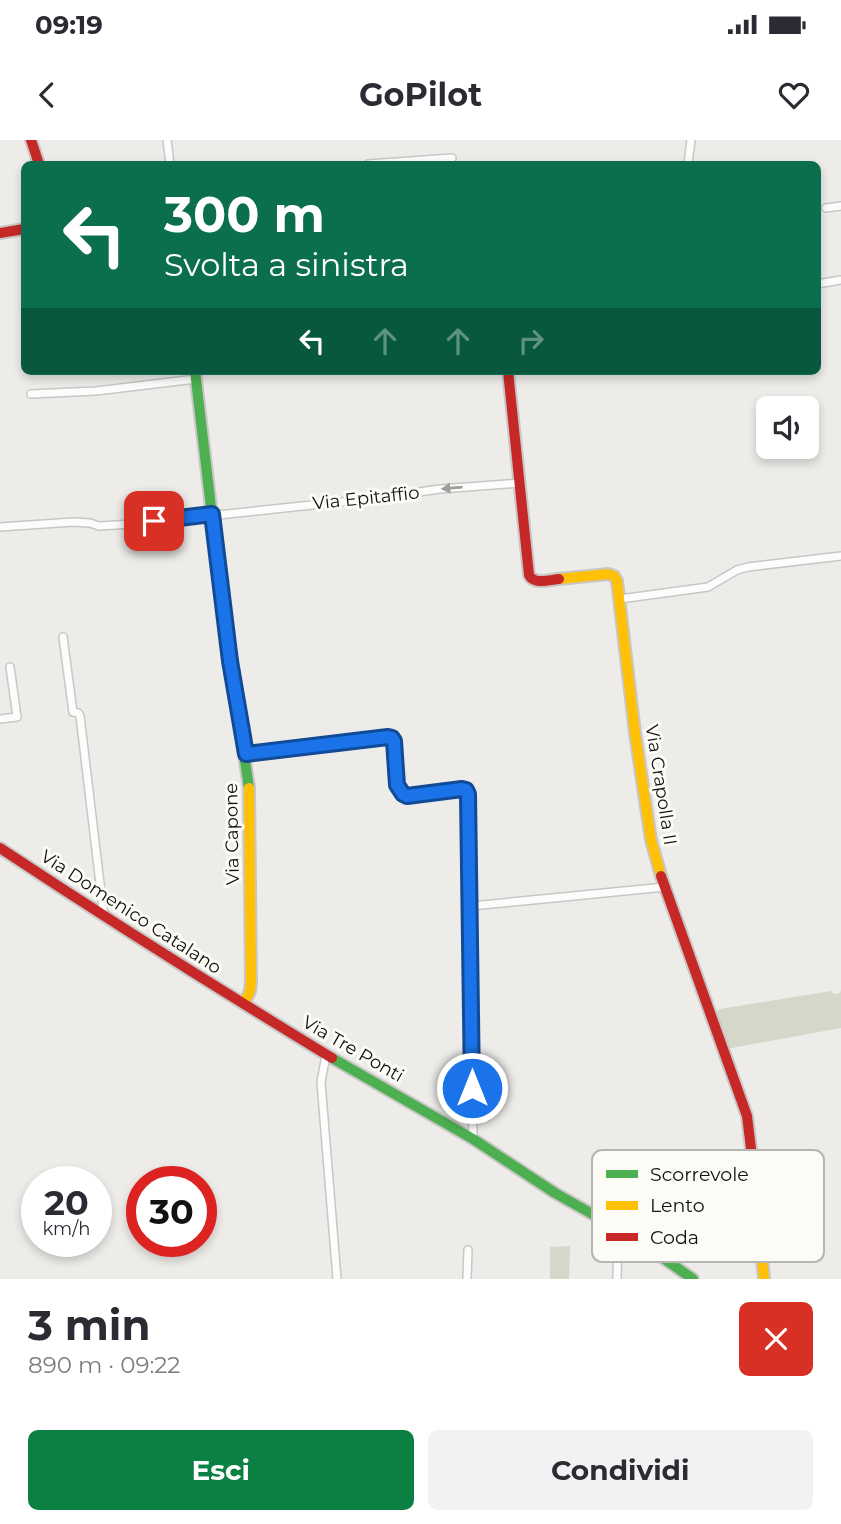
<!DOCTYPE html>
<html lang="it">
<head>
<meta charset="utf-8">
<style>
	:root { --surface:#fff; --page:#f2f2f3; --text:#2b2b33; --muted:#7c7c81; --accent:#0b8043 }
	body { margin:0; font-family:Montserrat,sans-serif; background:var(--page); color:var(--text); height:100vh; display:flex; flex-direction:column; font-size:26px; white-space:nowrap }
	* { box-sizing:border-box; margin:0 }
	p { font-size:23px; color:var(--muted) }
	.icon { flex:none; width:38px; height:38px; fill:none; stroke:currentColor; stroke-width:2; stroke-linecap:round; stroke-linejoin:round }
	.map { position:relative; height:1139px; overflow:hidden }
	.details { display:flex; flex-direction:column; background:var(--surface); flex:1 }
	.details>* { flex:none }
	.top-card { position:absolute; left:21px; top:21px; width:800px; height:214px; border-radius:10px; box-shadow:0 4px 10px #0003; background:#0b6e4f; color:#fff; overflow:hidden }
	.controls { position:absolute; left:756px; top:256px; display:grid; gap:14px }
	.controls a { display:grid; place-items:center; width:63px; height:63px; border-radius:10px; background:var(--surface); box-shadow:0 4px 10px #0003; font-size:35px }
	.speed { position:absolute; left:21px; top:1026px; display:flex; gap:14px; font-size:35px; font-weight:700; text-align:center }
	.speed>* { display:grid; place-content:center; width:91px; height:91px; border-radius:50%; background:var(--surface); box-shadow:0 4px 10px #0003; line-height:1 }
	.speed small { font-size:18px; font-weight:400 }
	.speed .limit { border:10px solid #d22; background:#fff; color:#111 }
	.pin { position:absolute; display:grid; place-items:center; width:60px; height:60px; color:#fff; margin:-30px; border-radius:14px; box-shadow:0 4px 10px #0006 }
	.me { position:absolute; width:77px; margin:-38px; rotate:0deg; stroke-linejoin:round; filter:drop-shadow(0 0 5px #0008) }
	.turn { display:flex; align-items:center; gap:24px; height:147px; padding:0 28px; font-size:32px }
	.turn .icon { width:91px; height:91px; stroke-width:2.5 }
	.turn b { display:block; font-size:49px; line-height:60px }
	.lanes { display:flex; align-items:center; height:66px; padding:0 28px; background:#0003; justify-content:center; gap:35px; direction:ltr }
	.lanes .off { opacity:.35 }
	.round { display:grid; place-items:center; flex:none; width:74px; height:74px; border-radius:10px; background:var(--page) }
	.headline { display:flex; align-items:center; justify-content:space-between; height:119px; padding:0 28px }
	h1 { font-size:42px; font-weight:700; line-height:52px }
	.cta { display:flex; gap:14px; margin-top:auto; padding:14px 28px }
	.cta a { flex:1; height:80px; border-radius:10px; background:var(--accent); color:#fff; font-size:28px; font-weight:700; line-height:80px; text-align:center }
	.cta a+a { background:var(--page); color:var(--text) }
	.status { display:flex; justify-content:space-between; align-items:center; height:49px; padding:0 35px; background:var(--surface); direction:ltr }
	.status svg { height:19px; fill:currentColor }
	header { display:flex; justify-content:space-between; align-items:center; height:91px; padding:0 28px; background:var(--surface); font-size:32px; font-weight:700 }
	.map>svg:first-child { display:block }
	.green { fill:#d6d7ca }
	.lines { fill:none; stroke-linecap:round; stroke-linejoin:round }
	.street-casing { stroke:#c8c7c5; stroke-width:10 }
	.fast-casing { stroke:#c8c7c5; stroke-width:14 }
	.slow-casing { stroke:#c8c7c5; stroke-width:14 }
	.jam-casing { stroke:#c8c7c5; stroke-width:14 }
	.street { stroke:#fcfcfc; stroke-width:7 }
	.fast { stroke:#4caf50; stroke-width:10 }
	.slow { stroke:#ffc107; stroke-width:10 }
	.jam { stroke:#c62828; stroke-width:10 }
	.oneway { fill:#9e9e9d }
	.route-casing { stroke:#114b97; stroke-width:18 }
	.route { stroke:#1a73e8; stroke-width:12 }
	.labels { text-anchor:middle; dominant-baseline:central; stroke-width:6; stroke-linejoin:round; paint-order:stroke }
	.street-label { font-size:18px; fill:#11110f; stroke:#fcfbf5 }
	.key { fill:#fcfbf5; stroke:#b6b5b0; stroke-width:2 }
	.key-label { font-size:19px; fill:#11110f }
</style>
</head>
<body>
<div class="status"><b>09:19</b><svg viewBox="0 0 49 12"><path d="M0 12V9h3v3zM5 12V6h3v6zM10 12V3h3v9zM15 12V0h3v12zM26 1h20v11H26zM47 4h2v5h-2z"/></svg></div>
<header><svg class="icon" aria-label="back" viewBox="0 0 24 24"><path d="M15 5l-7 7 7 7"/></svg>GoPilot<svg class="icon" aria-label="heart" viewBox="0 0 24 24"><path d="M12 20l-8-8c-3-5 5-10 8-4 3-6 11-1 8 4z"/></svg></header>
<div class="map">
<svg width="841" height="1139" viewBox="0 0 841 1139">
	<rect width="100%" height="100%" fill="#eeece9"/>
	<!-- green -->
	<g class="green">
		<path d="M841,850V888L726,909L714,874L720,869L831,851L834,854L840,853Z"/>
		<path d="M570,1106L569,1139H550V1107Z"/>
	</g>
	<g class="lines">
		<!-- street casing -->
		<g class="street-casing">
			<g id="street">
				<path d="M167,0L170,24"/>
				<path d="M368,24L452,18"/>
				<path d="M688,24L691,0"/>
				<path d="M826,68L841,66"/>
				<path d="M817,144L841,140"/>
				<path d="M31,254L96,251L196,239"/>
				<path d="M0,387L73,382L90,383L99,386L132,384L369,359L440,349L520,343"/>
				<path d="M620,459L708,447L737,430L748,427L841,416"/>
				<path d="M63,497L73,572L78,573L80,576L104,777"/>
				<path d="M0,579L17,577L10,527"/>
				<path d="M246,614L388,597L392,598L394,601L397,645L403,655L407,656L466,650L468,654L473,999"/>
				<path d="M471,766L665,747"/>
				<path d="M326,915L321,942L337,1139"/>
				<path d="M467,1139L468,1110"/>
				<path d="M617,1139L618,1089"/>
			</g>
		</g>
		<!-- fast casing -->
		<g class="fast-casing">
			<g id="fast">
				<path d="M195,231L224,478L249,648"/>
				<path d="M332,918L473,999L555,1053L633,1097L693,1139"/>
			</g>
		</g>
		<!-- slow casing -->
		<g class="slow-casing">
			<g id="slow">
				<path d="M559,439L608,434L614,436L617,441L635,593L651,700L661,736"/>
				<path d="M244,864L250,851L251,842L249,648"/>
				<path d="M754,1033L764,1139"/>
			</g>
		</g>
		<!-- jam casing -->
		<g class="jam-casing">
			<g id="jam">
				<path d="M31,0L39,24"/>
				<path d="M0,93L24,89"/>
				<path d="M508,231L529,435C534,445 549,440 559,439"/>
				<path d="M0,708C109,780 220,850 332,918"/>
				<path d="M661,736L747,976L754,1033"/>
			</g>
		</g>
		<!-- street -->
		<use href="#street" class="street"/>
		<!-- fast -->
		<use href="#fast" class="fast"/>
		<!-- slow -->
		<use href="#slow" class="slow"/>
		<!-- jam -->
		<use href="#jam" class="jam"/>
	</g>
	<!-- one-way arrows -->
	<defs><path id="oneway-solid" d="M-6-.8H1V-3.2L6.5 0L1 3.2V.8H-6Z" transform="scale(1.75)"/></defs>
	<use class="oneway" href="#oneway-solid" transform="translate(452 348) rotate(175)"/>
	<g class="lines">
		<!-- route casing -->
		<g class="route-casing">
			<path id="route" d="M154,381L212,374L230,521L246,614L388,597L392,598L394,601L397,645L403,654L407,656L462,649L466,650L468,654L472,948"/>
		</g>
		<!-- route -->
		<use href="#route" class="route"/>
	</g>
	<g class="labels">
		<!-- street labels -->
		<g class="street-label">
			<text transform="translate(366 358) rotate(-6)">Via Epitaffio</text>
			<text transform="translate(661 645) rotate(81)">Via Crapolla II</text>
			<text transform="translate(232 694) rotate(-91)">Via Capone</text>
			<text transform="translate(131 772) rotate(33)">Via Domenico Catalano</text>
			<text transform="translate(353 909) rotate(30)">Via Tre Ponti</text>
		</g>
	</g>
	<!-- legend -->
	<rect x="592" y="1010" width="232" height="112" rx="10" class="key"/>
	<rect x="606" y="1030" width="32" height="8" fill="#4caf50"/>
	<rect x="606" y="1061" width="32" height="9" fill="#ffc107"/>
	<rect x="606" y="1093" width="32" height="8" fill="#c62828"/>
	<g class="key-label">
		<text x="650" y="1041">Scorrevole</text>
		<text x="650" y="1072">Lento</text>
		<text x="650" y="1104">Coda</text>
	</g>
</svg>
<div class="controls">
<a><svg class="icon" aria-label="sound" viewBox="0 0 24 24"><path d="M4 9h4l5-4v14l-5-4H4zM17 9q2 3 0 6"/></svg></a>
</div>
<div class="speed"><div>20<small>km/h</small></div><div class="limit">30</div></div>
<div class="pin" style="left:154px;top:381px;background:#d93025"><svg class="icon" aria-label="arrive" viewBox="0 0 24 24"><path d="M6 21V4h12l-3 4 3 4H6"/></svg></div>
<svg class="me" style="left:472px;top:948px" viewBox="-20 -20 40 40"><circle r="17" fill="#1a73e8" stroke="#fff" stroke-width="3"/><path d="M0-11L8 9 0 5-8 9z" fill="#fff"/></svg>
<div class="top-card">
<div class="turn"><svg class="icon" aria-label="left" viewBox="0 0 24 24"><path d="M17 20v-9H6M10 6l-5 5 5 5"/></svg><div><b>300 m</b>Svolta a sinistra</div></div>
<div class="lanes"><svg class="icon" aria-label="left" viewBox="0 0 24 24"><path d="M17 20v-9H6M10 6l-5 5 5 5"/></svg><svg class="icon off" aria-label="ahead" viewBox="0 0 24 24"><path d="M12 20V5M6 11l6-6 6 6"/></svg><svg class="icon off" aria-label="ahead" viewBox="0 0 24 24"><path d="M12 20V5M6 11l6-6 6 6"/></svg><svg class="icon off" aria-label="right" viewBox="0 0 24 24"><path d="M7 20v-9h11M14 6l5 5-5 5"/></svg></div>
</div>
</div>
<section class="details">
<div class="headline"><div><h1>3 min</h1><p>890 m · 09:22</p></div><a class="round" style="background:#d93025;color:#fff"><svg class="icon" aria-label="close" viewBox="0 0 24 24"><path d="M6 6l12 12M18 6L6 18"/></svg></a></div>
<div class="cta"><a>Esci</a><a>Condividi</a></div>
</section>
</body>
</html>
